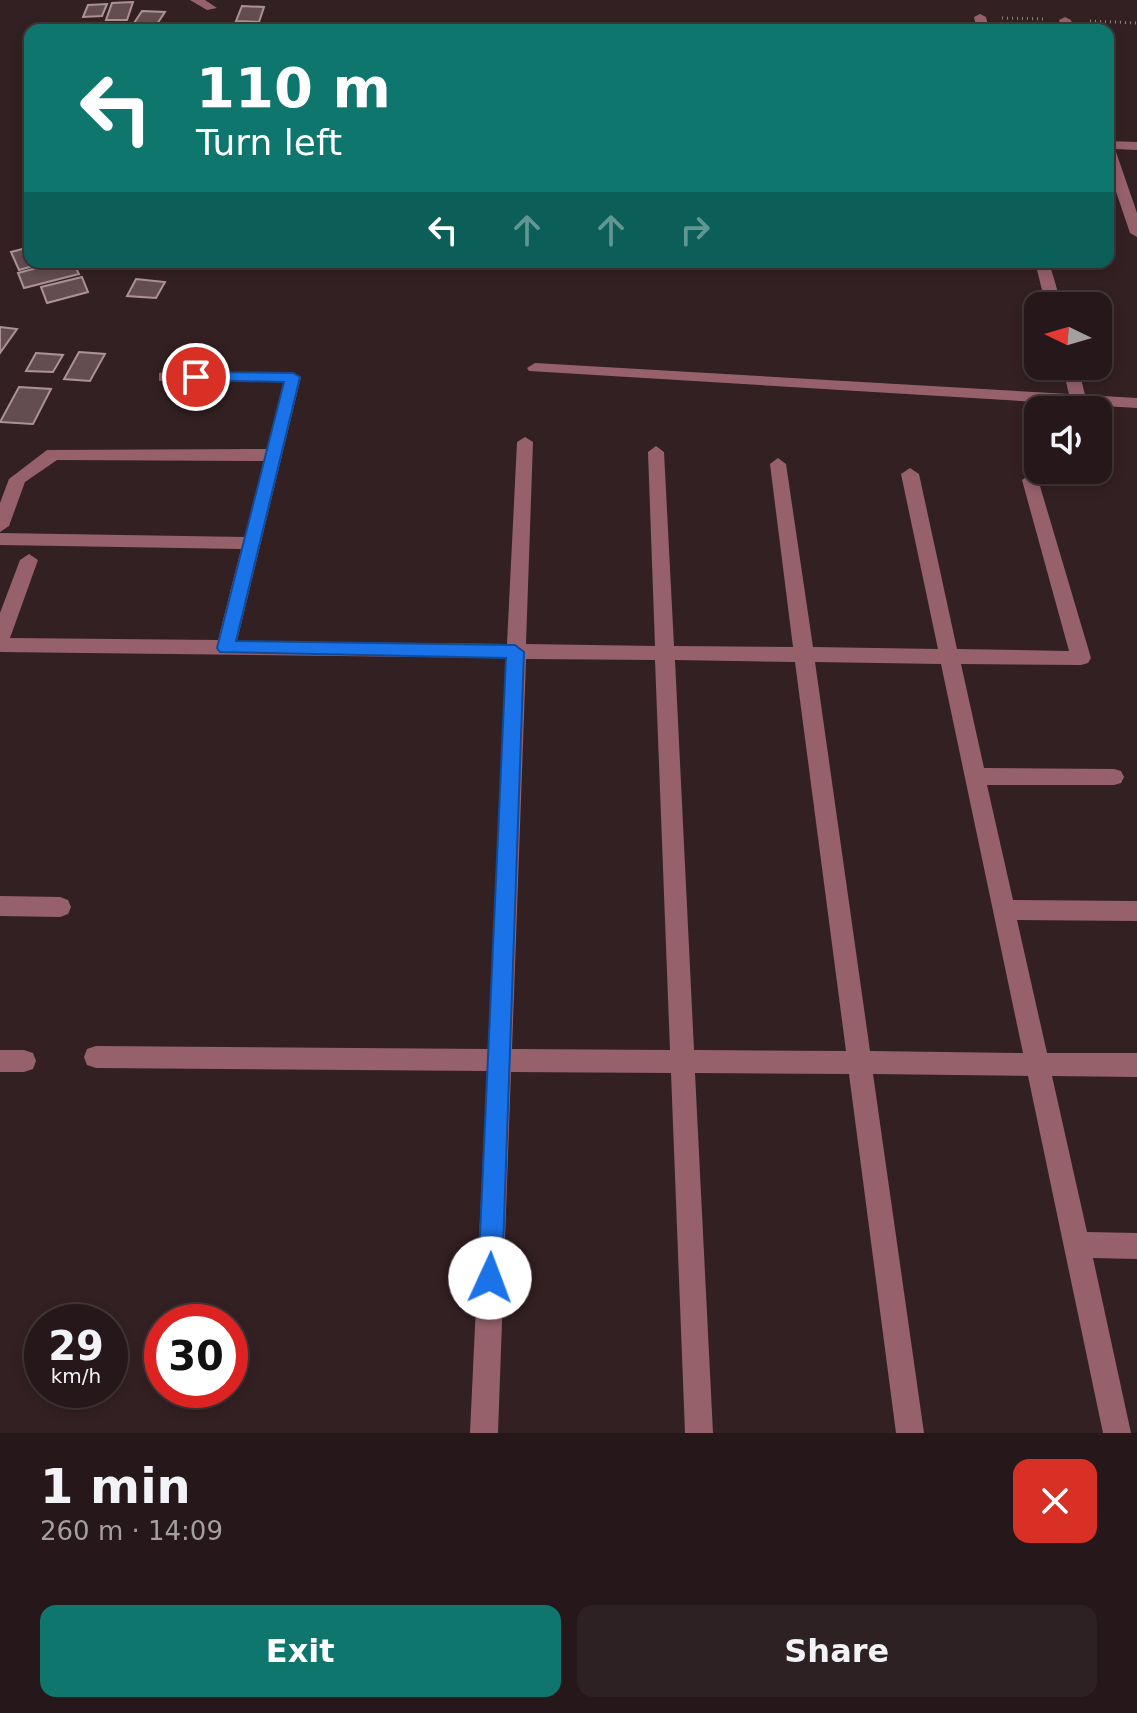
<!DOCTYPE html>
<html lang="en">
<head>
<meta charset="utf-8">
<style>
	:root { --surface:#26181a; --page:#2e2123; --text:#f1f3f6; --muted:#a4a0a2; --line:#423739; --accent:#0f766e }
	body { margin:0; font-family:"DejaVu Sans",sans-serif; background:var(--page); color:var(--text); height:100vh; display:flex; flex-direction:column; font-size:30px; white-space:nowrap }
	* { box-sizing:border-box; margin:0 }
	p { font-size:26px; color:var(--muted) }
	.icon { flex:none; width:44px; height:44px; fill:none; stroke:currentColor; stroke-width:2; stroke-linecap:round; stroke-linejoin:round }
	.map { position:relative; height:1433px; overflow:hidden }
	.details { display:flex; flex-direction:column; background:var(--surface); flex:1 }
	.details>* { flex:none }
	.hud { position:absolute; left:24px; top:24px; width:1090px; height:244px; border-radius:16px; box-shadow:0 4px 12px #0003,0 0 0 2px var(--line); background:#0f766e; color:#fff; overflow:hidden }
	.needle { width:52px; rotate:275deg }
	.controls { position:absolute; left:1024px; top:292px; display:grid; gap:16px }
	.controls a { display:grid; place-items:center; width:88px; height:88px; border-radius:16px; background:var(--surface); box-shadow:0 4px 12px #0003,0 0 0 2px var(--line); font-size:40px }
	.speed { position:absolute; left:24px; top:1304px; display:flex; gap:16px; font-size:40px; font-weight:700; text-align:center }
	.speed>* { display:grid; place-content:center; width:104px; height:104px; border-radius:50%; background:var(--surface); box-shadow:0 4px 12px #0003,0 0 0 2px var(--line); line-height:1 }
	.speed small { font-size:20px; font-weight:400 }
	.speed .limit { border:12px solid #d22; background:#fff; color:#111 }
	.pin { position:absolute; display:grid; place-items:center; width:68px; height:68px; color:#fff; margin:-34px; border:4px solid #fff; border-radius:50%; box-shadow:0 2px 8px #0007 }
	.me { position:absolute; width:88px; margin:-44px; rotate:2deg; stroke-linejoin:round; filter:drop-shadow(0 0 6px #0008) }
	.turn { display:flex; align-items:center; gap:28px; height:168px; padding:0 40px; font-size:36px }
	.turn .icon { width:104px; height:104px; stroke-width:2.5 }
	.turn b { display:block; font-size:56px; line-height:68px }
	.lanes { display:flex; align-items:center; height:76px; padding:0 40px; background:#0003; justify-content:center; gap:40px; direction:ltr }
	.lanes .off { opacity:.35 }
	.round { display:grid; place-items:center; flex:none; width:84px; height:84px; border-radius:16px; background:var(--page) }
	.summary { display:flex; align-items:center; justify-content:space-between; height:136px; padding:0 40px }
	h1 { font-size:48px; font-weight:700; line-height:60px }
	.action { display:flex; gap:16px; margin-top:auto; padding:16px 40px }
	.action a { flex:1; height:92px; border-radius:16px; background:var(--accent); color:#fff; font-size:32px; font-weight:700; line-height:92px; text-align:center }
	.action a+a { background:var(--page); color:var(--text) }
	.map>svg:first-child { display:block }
	.building { fill:#644d51; stroke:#ac9297; stroke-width:2 }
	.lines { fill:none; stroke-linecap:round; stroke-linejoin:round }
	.path { stroke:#908082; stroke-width:3; stroke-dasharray:1 4; stroke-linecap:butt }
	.minor { fill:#97616c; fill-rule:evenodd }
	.route { fill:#1a73e8; stroke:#114b97; stroke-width:2 }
</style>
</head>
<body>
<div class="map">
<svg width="1137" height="1433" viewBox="0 0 1137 1433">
	<rect width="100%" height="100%" fill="#332023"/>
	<!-- building -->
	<g class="building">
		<path d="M133,2L127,20H106L112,3Z"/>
		<path d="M107,4L102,16L83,17L88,5Z"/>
		<path d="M242,6L264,7L259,22L236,21Z"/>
		<path d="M142,11L165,12L157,24L134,23Z"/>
		<path d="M30,247V262H47L19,270L11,252Z"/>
		<path d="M59,262H73L79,274L24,288L18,273Z"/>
		<path d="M82,277L88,292L47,303L41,287Z"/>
		<path d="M136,279L165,282L156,298L127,296Z"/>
		<path d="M0,327L17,329L0,353Z"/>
		<path d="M79,352L105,354L90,381L64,379Z"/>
		<path d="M36,353L63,355L53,372L26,371Z"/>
		<path d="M19,387L51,389L33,424L0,422Z"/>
	</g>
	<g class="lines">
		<!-- path -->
		<g class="path">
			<path d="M1002,18L1044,19"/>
			<path d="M1090,21L1137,23"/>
		</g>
		<!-- minor -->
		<g class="minor">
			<path d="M190,0H205L217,8L207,10Z"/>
			<path d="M980,14L986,17L989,30H977L974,17Z"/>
			<path d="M1065,17L1071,20L1074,30H1062L1059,20Z"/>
			<path d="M1108,141L1137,142V150L1115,149L1137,213V237L1130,233L1108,168Z"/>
			<path d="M1035,262H1049L1062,306H1046Z"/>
			<path d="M535,363L1069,394L1062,366H1078L1085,395L1137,398V408L529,371L527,368Z"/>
			<path d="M165,372H293L301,377L237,641L507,644L517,442L525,437L533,442L526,644L655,646L648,452L656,446L664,452L674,646L793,647L770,464L778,458L786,464L813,647L938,649L901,474L910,468L919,474L957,649L1069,651L1022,480L1031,474L1037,476L1091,658L1088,663L1081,665L961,664L984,768L1114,769L1121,771L1124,777L1121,783L1114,785H987L1013,900L1137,901V921L1017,920L1047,1053H1137V1077L1052,1076L1087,1232L1137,1233V1259L1093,1258L1131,1433H1103L1028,1076L873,1074L924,1433H896L849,1074L695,1073L713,1433H685L671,1073L511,1072L498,1433H470L487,1071L96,1068L87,1065L84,1057L87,1049L96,1046L488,1049L506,658L0,652V613L20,560L29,554L38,560L10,638L218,640L241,549L0,545V533L245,537L264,461L57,460L25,482L9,526L0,532V503L9,479L47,450L267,449L284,382L159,381V373ZM526,659L655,660L670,1050L512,1049ZM675,660L795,662L846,1051L694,1050ZM815,662L941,664L1023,1053L870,1051Z"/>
			<path d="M0,896L60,897L68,900L71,907L68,914L60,917L0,916Z"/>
			<path d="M0,1050H24L33,1053L36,1061L33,1069L24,1072H0Z"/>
		</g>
	</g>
	<!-- route -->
	<path class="route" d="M196,372L293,373L300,377L236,641L515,645L524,652L502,1278L499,1286L490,1290L481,1286L478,1278L506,658L220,652L217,648L284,382L191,380V374Z"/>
</svg>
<div class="controls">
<a><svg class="needle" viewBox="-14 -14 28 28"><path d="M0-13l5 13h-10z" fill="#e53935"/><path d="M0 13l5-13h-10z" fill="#a4a0a2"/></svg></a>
<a><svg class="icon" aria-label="sound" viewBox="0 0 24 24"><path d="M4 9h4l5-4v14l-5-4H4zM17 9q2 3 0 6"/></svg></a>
</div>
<div class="speed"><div>29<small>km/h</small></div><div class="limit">30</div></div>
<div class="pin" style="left:196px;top:377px;background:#d93025"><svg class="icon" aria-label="arrive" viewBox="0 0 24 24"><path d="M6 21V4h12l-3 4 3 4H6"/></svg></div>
<svg class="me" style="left:490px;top:1278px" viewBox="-20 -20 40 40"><circle r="19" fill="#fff"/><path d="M0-13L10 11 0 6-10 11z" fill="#1a73e8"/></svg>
<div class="hud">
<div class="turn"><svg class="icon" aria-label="left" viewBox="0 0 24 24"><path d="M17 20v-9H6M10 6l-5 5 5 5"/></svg><div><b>110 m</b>Turn left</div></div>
<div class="lanes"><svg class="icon" aria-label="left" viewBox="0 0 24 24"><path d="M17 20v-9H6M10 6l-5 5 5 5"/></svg><svg class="icon off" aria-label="ahead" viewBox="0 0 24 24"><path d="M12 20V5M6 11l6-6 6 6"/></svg><svg class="icon off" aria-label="ahead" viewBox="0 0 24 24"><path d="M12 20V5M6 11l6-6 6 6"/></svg><svg class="icon off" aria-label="right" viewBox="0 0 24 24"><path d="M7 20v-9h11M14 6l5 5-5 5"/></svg></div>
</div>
</div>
<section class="details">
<div class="summary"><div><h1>1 min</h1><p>260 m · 14:09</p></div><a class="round" style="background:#d93025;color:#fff"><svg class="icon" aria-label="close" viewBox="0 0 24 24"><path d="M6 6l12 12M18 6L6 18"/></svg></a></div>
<div class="action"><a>Exit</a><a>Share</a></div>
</section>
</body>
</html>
